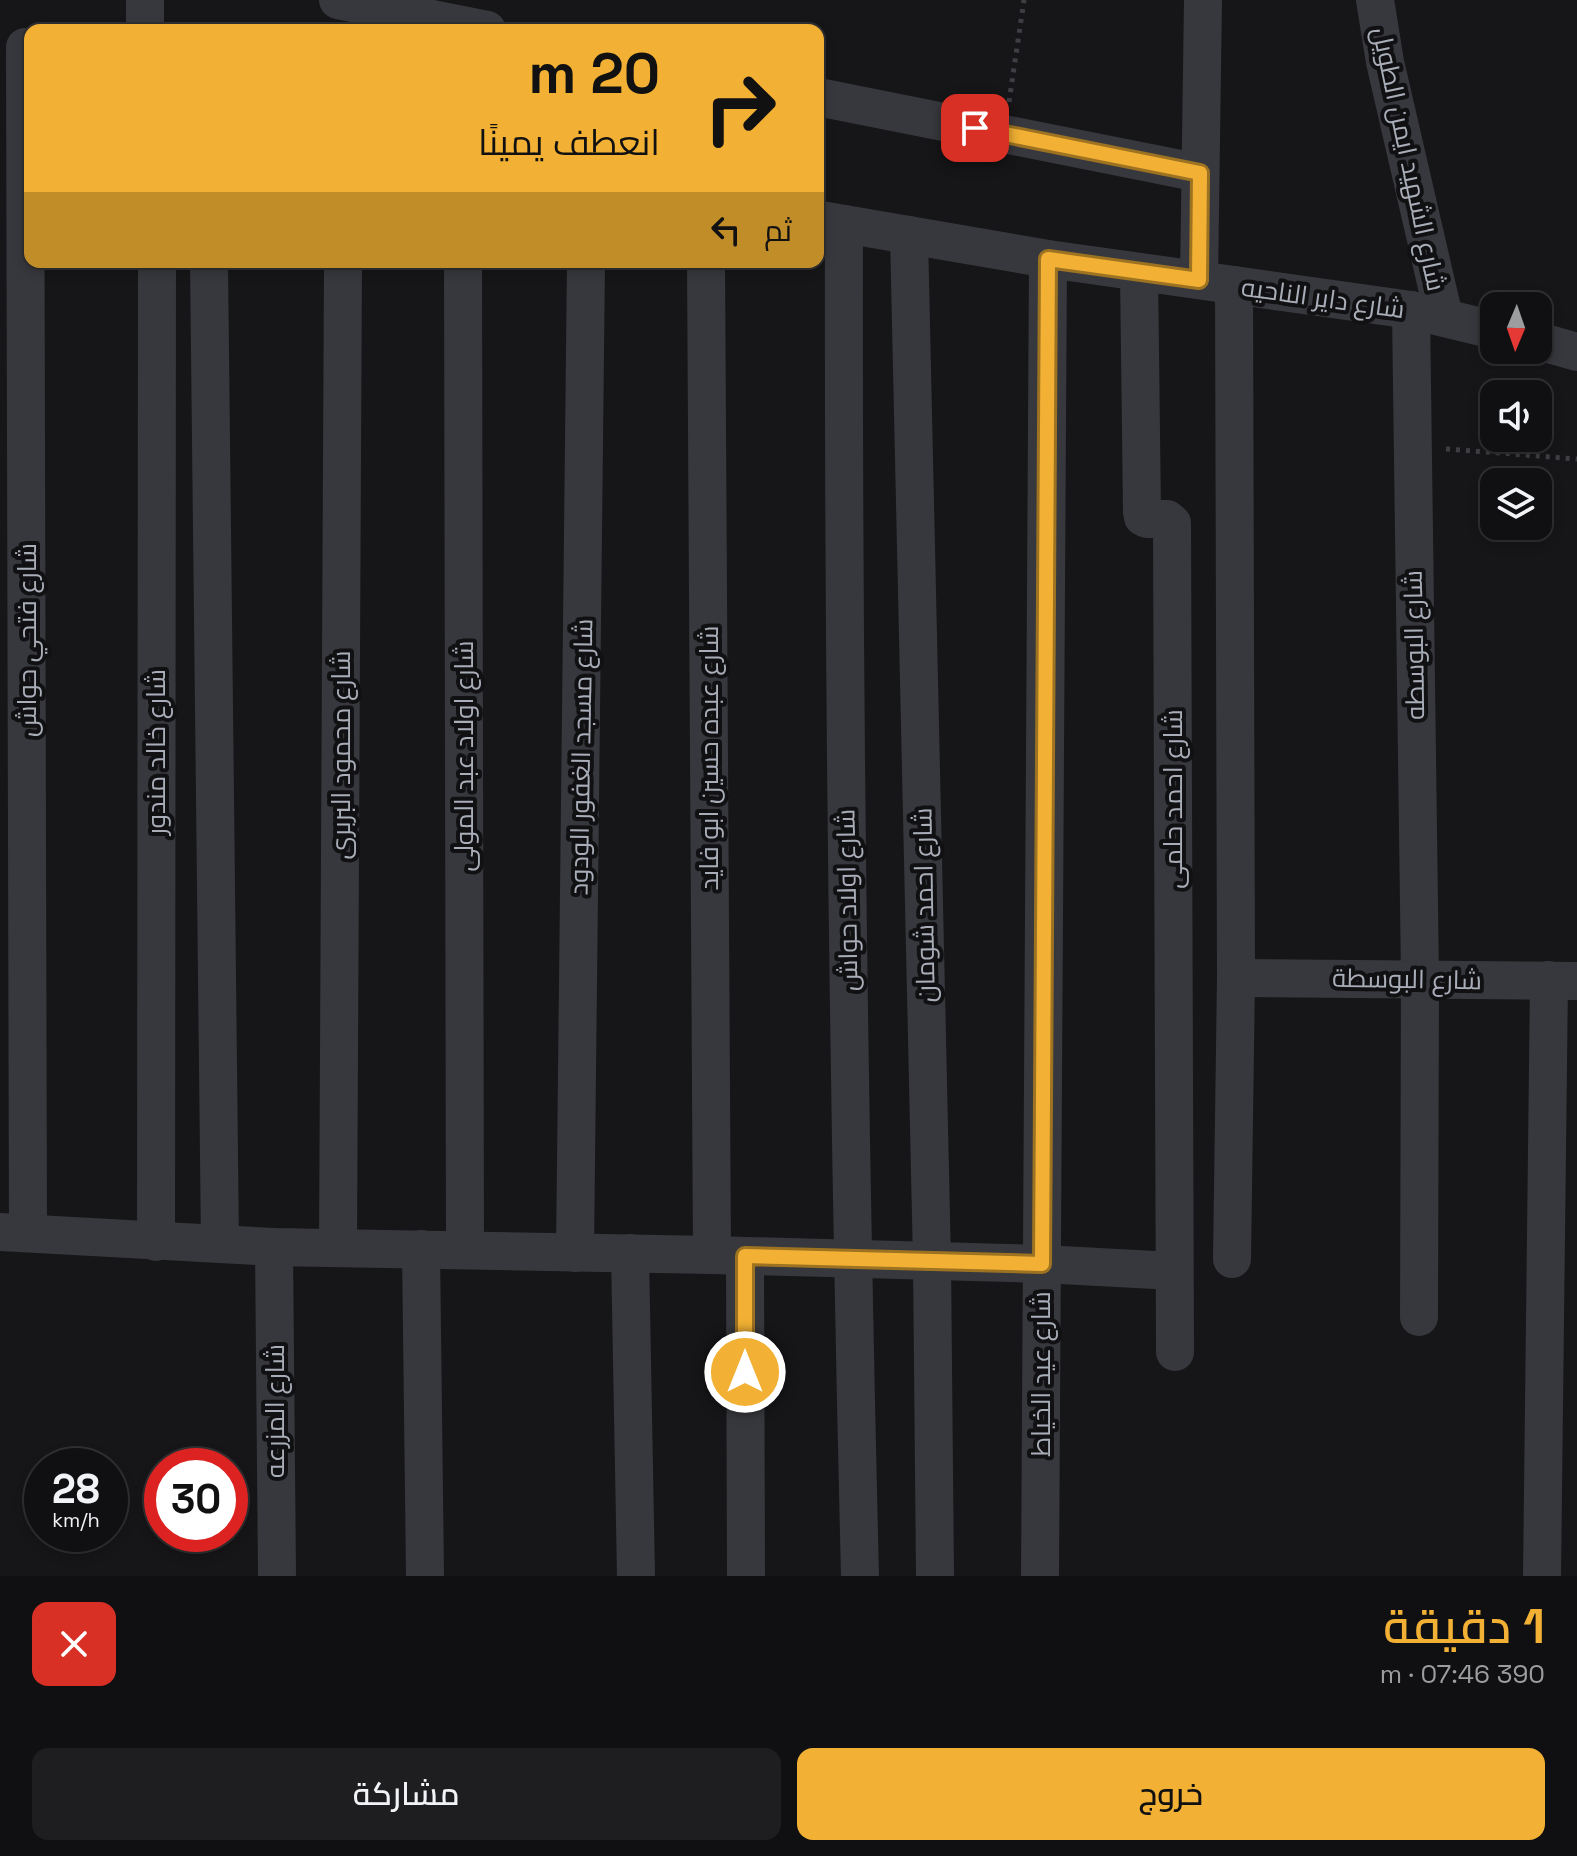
<!DOCTYPE html>
<html lang="ar">
<head>
<meta charset="utf-8">
<style>
	:root { --surface:#101012; --page:#1e1e20; --text:#f1f3f6; --muted:#9c9d9f; --line:#303032; --accent:#f2b134 }
	body { margin:0; font-family:"Space Grotesk",Cairo,sans-serif; background:var(--page); color:var(--text); direction:rtl; height:100vh; display:flex; flex-direction:column; font-size:30px; white-space:nowrap }
	* { box-sizing:border-box; margin:0 }
	p { font-size:26px; color:var(--muted) }
	.icon { flex:none; width:44px; height:44px; fill:none; stroke:currentColor; stroke-width:2; stroke-linecap:round; stroke-linejoin:round }
	.map { position:relative; height:1576px; overflow:hidden; direction:ltr }
	.drawer { display:flex; flex-direction:column; background:var(--surface); flex:1 }
	.drawer>* { flex:none }
	.banner { position:absolute; left:24px; top:24px; width:800px; height:244px; border-radius:16px; box-shadow:0 4px 12px #0003,0 0 0 2px var(--line); direction:rtl; background:#f2b134; color:#111; overflow:hidden }
	.needle { width:52px; rotate:182deg }
	.fabs { position:absolute; left:1480px; top:292px; display:grid; gap:16px }
	.fabs a { display:grid; place-items:center; width:72px; height:72px; border-radius:16px; background:var(--surface); box-shadow:0 4px 12px #0003,0 0 0 2px var(--line); font-size:40px }
	.speed { position:absolute; left:24px; top:1448px; display:flex; gap:16px; font-size:40px; font-weight:700; text-align:center }
	.speed>* { display:grid; place-content:center; width:104px; height:104px; border-radius:50%; background:var(--surface); box-shadow:0 4px 12px #0003,0 0 0 2px var(--line); line-height:1 }
	.speed small { font-size:20px; font-weight:400 }
	.speed .limit { border:12px solid #d22; background:#fff; color:#111 }
	.pin { position:absolute; display:grid; place-items:center; width:68px; height:68px; color:#fff; margin:-34px; border-radius:16px; box-shadow:0 4px 12px #0006 }
	.me { position:absolute; width:88px; margin:-44px; rotate:0deg; stroke-linejoin:round; filter:drop-shadow(0 0 6px #0008) }
	.turn { display:flex; align-items:center; gap:28px; height:168px; padding:0 32px; font-size:36px }
	.turn .icon { width:104px; height:104px; stroke-width:2.5 }
	.turn b { display:block; font-size:56px; line-height:68px }
	.then { display:flex; align-items:center; height:76px; padding:0 32px; background:#0003; gap:16px; font-size:30px }
	.round { display:grid; place-items:center; flex:none; width:84px; height:84px; border-radius:16px; background:var(--page) }
	.head { display:flex; align-items:center; justify-content:space-between; height:136px; padding:0 32px }
	h1 { font-size:48px; font-weight:600; line-height:60px; color:var(--accent) }
	.primary-button { display:flex; gap:16px; margin-top:auto; padding:16px 32px }
	.primary-button a { flex:1; height:92px; border-radius:16px; background:var(--accent); color:#111; font-size:32px; font-weight:600; line-height:92px; text-align:center }
	.primary-button a+a { background:var(--page); color:var(--text) }
	.map>svg:first-child { display:block }
	.lines { fill:none; stroke-linecap:round; stroke-linejoin:round }
	.path { stroke:#3d3f44; stroke-width:5; stroke-dasharray:4 6; stroke-linecap:butt }
	.street { stroke:#37383d; stroke-width:38 }
	.route-casing { stroke:#9d7322; stroke-width:20 }
	.route { stroke:#f2b134; stroke-width:14 }
	.labels { text-anchor:middle; dominant-baseline:central; stroke-width:8; stroke-linejoin:round; paint-order:stroke }
	.street-label { font-size:26px; fill:#a8adb8; stroke:#111113 }
</style>
</head>
<body>
<div class="map">
<svg width="1577" height="1576" viewBox="0 0 1577 1576">
	<rect width="100%" height="100%" fill="#161618"/>
	<g class="lines">
		<!-- path -->
		<g class="path">
			<path d="M1009,102L1024,0"/>
			<path d="M818,155L822,131"/>
			<path d="M1446,449L1577,459"/>
		</g>
		<!-- street -->
		<g class="street">
			<path d="M338,0L487,30"/>
			<path d="M1375,0L1385,62L1444,317"/>
			<path d="M145,30V0"/>
			<path d="M25,47L28,1233"/>
			<path d="M818,97L1200,173"/>
			<path d="M821,220L1048,259L1411,310L1494,330"/>
			<path d="M844,224C843,674 849,1125 860,1576"/>
			<path d="M909,235L932,1261L935,1576"/>
			<path d="M209,262L220,1244"/>
			<path d="M463,262L465,1249"/>
			<path d="M706,262L712,1255"/>
			<path d="M1139,272L1142,512L1143,517L1147,519H1167L1172,523L1175,1352"/>
			<path d="M1199,280L1203,0"/>
			<path d="M1411,310L1420,979L1419,1317"/>
			<path d="M1538,341L1577,352"/>
			<path d="M1236,978L1577,981"/>
			<path d="M0,1232L274,1247L712,1255L1042,1264L1174,1271"/>
			<path d="M156,1242L157,262"/>
			<path d="M274,1247L277,1576"/>
			<path d="M338,1248L343,262"/>
			<path d="M421,1249L425,1576"/>
			<path d="M575,1253L586,262"/>
			<path d="M630,1253L636,1576"/>
			<path d="M745,1256L746,1576"/>
			<path d="M1232,1259L1236,978L1234,285"/>
			<path d="M1040,1576L1048,259"/>
			<path d="M1542,1576L1549,980"/>
		</g>
	</g>
	<g class="lines">
		<!-- route casing -->
		<g class="route-casing">
			<path id="route" d="M745,1372V1256L1042,1264L1048,259L1199,280L1200,173L975,128"/>
		</g>
		<!-- route -->
		<use href="#route" class="route"/>
	</g>
	<g class="labels">
		<!-- street labels -->
		<g class="street-label">
			<text transform="translate(1409 159) rotate(78)">شارع الشهيد ايمن الطويل</text>
			<text transform="translate(1323 298) rotate(8)">شارع داير الناحيه</text>
			<text transform="translate(27 640) rotate(-90)">شارع فتحي حواش</text>
			<text transform="translate(1414 645) rotate(-91)">شارع البوسطه</text>
			<text transform="translate(156 752) rotate(-90)">شارع خالد مندور</text>
			<text transform="translate(341 755) rotate(-90)">شارع محمود البربرى</text>
			<text transform="translate(464 756) rotate(-90)">شارع اولاد عبد المولى</text>
			<text transform="translate(581 757) rotate(-89)">شارع مسجد الغفور الودود</text>
			<text transform="translate(709 758) rotate(-90)">شارع عبده حسين ابو فايد</text>
			<text transform="translate(1173 799) rotate(-90)">شارع احمد حلمى</text>
			<text transform="translate(847 900) rotate(-91)">شارع اولاد حواش</text>
			<text transform="translate(924 905) rotate(-91)">شارع احمد شومان</text>
			<text transform="translate(1407 979) rotate(1)">شارع البوسطة</text>
			<text transform="translate(1041 1374) rotate(-90)">شارع عيد الخياط</text>
			<text transform="translate(275 1411) rotate(-90)">شارع المزرعه</text>
		</g>
	</g>
</svg>
<div class="fabs">
<a><svg class="needle" viewBox="-14 -14 28 28"><path d="M0-13l5 13h-10z" fill="#e53935"/><path d="M0 13l5-13h-10z" fill="#9c9d9f"/></svg></a>
<a><svg class="icon" aria-label="sound" viewBox="0 0 24 24"><path d="M4 9h4l5-4v14l-5-4H4zM17 9q2 3 0 6"/></svg></a>
<a><svg class="icon" aria-label="layers" viewBox="0 0 24 24"><path d="M12 4l9 5-9 5-9-5zM3 14l9 5 9-5"/></svg></a>
</div>
<div class="speed"><div>28<small>km/h</small></div><div class="limit">30</div></div>
<div class="pin" style="left:975px;top:128px;background:#d93025"><svg class="icon" aria-label="arrive" viewBox="0 0 24 24"><path d="M6 21V4h12l-3 4 3 4H6"/></svg></div>
<svg class="me" style="left:745px;top:1372px" viewBox="-20 -20 40 40"><circle r="17" fill="#f2b134" stroke="#fff" stroke-width="3"/><path d="M0-11L8 9 0 5-8 9z" fill="#fff"/></svg>
<div class="banner">
<div class="turn"><svg class="icon" aria-label="right" viewBox="0 0 24 24"><path d="M7 20v-9h11M14 6l5 5-5 5"/></svg><div><b>20 m</b>انعطف يمينًا</div></div>
<div class="then">ثم<svg class="icon" aria-label="left" viewBox="0 0 24 24"><path d="M17 20v-9H6M10 6l-5 5 5 5"/></svg></div>
</div>
</div>
<section class="drawer">
<div class="head"><div><h1>1 دقيقة</h1><p>390 m · 07:46</p></div><a class="round" style="background:#d93025;color:#fff"><svg class="icon" aria-label="close" viewBox="0 0 24 24"><path d="M6 6l12 12M18 6L6 18"/></svg></a></div>
<div class="primary-button"><a>خروج</a><a>مشاركة</a></div>
</section>
</body>
</html>
